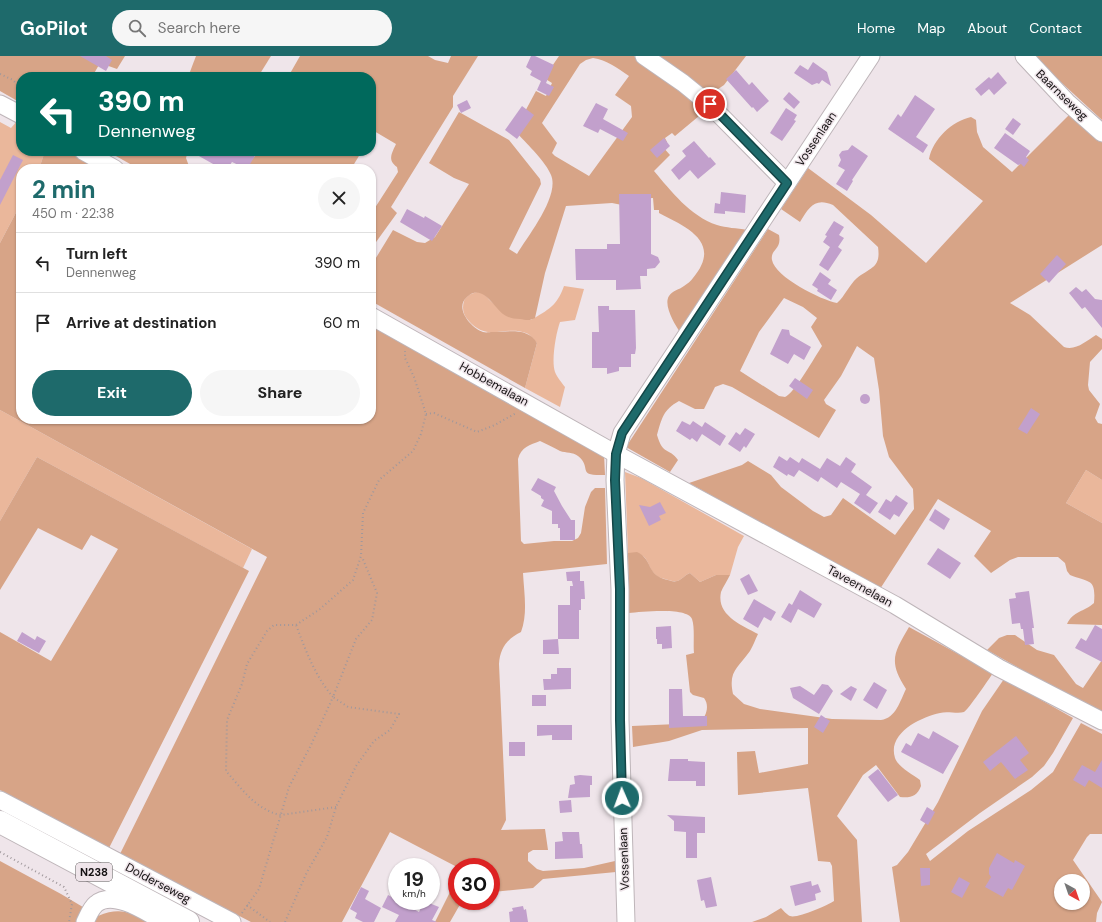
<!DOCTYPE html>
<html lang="en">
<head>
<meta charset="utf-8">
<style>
	:root { --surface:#fff; --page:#f6f6f6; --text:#222; --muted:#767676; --line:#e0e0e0; --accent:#1e6a6b }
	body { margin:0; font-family:"DM Sans",sans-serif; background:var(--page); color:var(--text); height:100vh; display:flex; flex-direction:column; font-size:15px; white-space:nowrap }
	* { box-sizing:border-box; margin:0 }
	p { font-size:13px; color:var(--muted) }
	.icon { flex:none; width:22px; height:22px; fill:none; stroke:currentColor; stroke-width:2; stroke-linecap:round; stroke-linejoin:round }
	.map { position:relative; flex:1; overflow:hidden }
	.details { position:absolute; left:16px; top:108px; width:360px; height:260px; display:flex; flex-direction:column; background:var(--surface); border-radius:16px; box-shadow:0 1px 3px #0004 }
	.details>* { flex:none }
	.banner { position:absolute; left:16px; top:16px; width:360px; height:84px; border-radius:16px; box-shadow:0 1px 3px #0004; background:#00695c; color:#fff; overflow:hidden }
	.needle { width:26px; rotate:140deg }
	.buttons { position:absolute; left:1054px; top:818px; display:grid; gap:8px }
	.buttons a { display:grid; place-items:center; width:36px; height:36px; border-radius:50%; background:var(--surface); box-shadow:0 1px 3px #0004; font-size:20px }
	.speed { position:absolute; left:388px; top:802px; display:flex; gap:8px; font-size:20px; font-weight:700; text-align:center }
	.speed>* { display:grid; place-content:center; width:52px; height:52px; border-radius:50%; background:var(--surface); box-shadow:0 1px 3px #0004; line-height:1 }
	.speed small { font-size:10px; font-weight:400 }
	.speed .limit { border:6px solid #d22; background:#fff; color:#111 }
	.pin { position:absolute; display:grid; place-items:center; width:34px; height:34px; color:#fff; margin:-17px; border:2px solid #fff; border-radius:50%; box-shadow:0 1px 4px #0007 }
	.me { position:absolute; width:44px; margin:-22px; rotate:358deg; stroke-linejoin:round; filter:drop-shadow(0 0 3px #0008) }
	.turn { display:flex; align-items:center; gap:14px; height:84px; padding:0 16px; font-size:18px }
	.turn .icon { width:52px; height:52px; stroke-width:2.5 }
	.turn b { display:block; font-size:28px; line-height:34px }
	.round { display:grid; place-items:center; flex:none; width:42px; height:42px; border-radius:21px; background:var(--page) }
	.headline { display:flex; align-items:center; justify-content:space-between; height:68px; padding:0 16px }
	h1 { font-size:24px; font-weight:700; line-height:30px; color:var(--accent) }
	.primary-button { display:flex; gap:8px; margin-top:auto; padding:8px 16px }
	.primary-button a { flex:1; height:46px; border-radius:24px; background:var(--accent); color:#fff; font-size:16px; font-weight:700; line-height:46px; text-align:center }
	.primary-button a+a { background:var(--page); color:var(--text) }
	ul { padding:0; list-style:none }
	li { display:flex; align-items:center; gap:12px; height:60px; padding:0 16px; border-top:1px solid var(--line) }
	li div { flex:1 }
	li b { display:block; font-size:15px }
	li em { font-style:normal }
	header { display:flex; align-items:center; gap:24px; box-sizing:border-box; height:56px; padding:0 20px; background:var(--accent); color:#fff }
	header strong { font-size:19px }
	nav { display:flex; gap:22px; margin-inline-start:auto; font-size:14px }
	.search { width:280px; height:36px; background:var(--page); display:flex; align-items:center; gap:10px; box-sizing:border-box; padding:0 14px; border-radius:22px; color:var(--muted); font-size:15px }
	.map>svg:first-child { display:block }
	.green { fill:#eab79b }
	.forest { fill:#d7a487; fill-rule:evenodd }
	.building { fill:#c2a0cc }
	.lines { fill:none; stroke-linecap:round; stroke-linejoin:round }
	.minor-casing { stroke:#beb5b9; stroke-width:19 }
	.major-casing { stroke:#beb5b9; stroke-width:24 }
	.path { stroke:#a0989c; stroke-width:2; stroke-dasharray:1 3; stroke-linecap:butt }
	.minor { stroke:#fff; stroke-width:17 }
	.major { stroke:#fff; stroke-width:22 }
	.route-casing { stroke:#144546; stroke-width:10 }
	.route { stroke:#1e6a6b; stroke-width:7 }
	.labels { text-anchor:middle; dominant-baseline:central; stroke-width:3; stroke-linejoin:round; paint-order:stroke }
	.shield { fill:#efe5ea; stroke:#565153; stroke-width:1 }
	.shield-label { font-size:11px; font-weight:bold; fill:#141112 }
	.street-label { font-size:12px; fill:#141112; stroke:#efe5ea }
</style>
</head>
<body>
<header>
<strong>GoPilot</strong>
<div class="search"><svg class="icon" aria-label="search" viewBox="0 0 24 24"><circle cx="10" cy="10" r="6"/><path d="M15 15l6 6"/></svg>Search here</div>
<nav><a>Home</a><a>Map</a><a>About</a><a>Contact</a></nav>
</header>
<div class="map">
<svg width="1102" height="866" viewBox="0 0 1102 866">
	<rect width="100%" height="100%" fill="#efe5ea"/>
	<!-- green -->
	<g class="green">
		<path d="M18,64L21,66V95H43L44,98L39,113H21V147L0,187V66L11,72Z"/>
		<path d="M564,230L584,233L575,264L560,266C556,277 551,305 555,316C557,321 562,327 565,331L560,351L525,332L537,287C533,283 531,279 526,277C504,269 488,287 468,264C463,258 462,252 464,245C466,240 472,237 477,236C485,236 488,244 494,248C505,255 519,259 531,264C548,254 557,250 564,230Z"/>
		<path d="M0,354L252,493L243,512L37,401L0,465Z"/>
		<path d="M1086,414L1102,424V467L1066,447Z"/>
		<path d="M625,416L641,422L744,480L738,491L730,519H716L700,526L690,517C684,519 682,524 677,525C673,526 669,524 665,523C642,518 656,495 628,497Z"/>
	</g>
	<!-- forest -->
	<g class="forest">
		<path d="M0,0H125L117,13L100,7L92,21H21V47L0,35Z"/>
		<path d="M196,0H271L258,21H188Z"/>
		<path d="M300,0H428L435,4L448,7L451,0H478L453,40V51L391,151L397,157L371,193V158L398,116L397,111C387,104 392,97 396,88L374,75L371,80V21H288Z"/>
		<path d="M559,0H634L669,24L705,55L675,80L672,77L665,82L667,86L662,90L670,99L654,115C671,135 690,160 717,169C726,172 737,172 747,174L680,276C675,269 663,249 669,240C673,234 679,234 684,230C687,228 691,225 693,222C723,186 686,171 659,157V154H654L653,142L637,143V152L612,147L566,150L545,217L535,262C530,265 526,264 520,263C513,263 509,262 503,258C493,250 482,227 467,241C454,252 471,272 483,276C486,277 490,276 492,276C508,276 528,271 537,287L525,332L371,245V210L393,174L417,186L425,187L435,181L469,128L454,122L429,107L459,56L509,84L540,123L541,128L509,193L517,198C528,180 560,140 551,119C546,106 528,89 518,78L514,76L536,35L546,40L552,27L544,22ZM593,2C607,4 617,12 629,20L615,39L631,50L632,61L589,120L555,100L552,97L557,87L542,67L580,8L586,4Z"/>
		<path d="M655,0H746L724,29L708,40Z"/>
		<path d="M1036,0H1102V64L1051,17Z"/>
		<path d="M1072,56L1102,83V189L1010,247L1030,259L1064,291C1076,295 1086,285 1096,279L1102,283V293L1090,306L1088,329L1089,334L1100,348L1095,362L1098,367L1102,368V424L1086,414L1066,447L1102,467V569L1067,568C1073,555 1084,556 1094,547C1096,522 1090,527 1070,519L1067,515L1065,507L1058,501H1018L1010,504L991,517L974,500L991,475L938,443L880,533L689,427L742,409L748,405L771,419L781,431L813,455L824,461L831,459L843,442L895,479L914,453L913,433L889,401L883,380L879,334L874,302L857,290L841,320L824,344L826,348L836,354L819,382L732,331L723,328L715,331L704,353H695L679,345C663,354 662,362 657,379C663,400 669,391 678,404L670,416L626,391L768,173L779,179C782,194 770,193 772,204C775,221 821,244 837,247C845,240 849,229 857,222C871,211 881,212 878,191L833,149C815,141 809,151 800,166L781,153L808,112L871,159L926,207L983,145L929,103C933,83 952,65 971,61L976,64L977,76L983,91L1012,116ZM784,242L803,251L817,262L811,271L822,290C816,299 794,338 785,341C784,341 780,340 779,340L740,315L759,276Z"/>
		<path d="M43,95H72L104,113H39L44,98Z"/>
		<path d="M107,95H188L186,102L190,113H139Z"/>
		<path d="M260,95H362L351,113H243Z"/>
		<path d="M21,147V363H371V265L604,398L605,419C575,420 593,412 578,400C573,396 566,397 560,395C554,392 547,388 540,385C530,389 521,391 518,403L521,485L524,488L554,485H572L578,482L581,477L585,451L591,436L595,432H605L607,508L523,517C524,537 528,557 521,576C507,583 500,592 499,608L506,764L501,774L545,773L548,794H533L528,797V805L537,813L543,815L584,812L615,805L616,816L543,823L533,832L493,836L491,833V811H457L390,776L342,866H251L120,798L267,501L0,354V187Z"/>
		<path d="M37,401L249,515L109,792L0,734V576L51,605L118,493L91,479L82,494L38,472L0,534V465Z"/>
		<path d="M637,496C654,504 645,519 668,524C671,525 674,526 677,525C682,524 684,519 690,517L700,526L716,519H730C727,525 723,531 721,536C716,559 741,569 758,578C755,584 753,590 750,595C738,612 728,615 733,638L744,648L760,653L832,663L881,664C896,662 900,645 906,633C888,605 894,597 909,571L993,617C989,623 968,654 964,656C958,658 947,655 940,657C921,661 887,677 895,702C898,711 912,718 920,724L921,730C917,741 910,742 900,741L876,709L863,719L837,760L857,784L862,866H752L766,861L781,852C783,854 787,859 790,860C797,863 828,849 834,845L832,810L830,806L818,805L808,732L738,739L737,696L755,695L759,717L808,708V672L702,674L669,685L633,691L632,670L700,667C706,660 710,650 704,642L693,639L690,636L686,599L694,597C693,588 695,571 692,563C687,551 642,556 629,557L628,497Z"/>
		<path d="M1007,579H1015L1037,594L1054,599L1076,628L1083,632L1102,604V659L987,594L999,582Z"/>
		<path d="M1004,623L1073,662L1053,697L1044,710L1032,721L980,757L926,798L930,805L968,775L1031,734L1053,716L1081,667L1102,678V778H1090L1087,781L1073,804L1102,846L1097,857L1096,866H900L892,811L897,809L908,796L938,746L982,655ZM1061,825H1083V847H1061Z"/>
		<path d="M0,805L61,838L98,860C120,851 129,856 150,866H0Z"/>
		<path d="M457,822V845H462L450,866H435Z"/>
	</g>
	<!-- building -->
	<g class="building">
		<path d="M80,0H106L112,4L106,15Z"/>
		<path d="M531,0H535L554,9L546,27L554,31L549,40L537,34L541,25L530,19L532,15L526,11Z"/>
		<path d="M813,6L827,16L831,30L822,24L819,28L817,27L812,29L794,17L800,9L808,14Z"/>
		<path d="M736,14L749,29L752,26L769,45L757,56L753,51L752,52L726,23Z"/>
		<path d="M998,16L1007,27L994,39L989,33L981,40L975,33L989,21L991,23Z"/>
		<path d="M789,36L800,46L794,53L783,43Z"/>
		<path d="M915,39L935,53L916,81L928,89L923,97L888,73L898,58L901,61Z"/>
		<path d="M467,44L471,52L461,57L457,49Z"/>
		<path d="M596,47L608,53L603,63L628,77L623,85L600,73L598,77L583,70Z"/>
		<path d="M522,50L534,59L517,83L505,74Z"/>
		<path d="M786,52L797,59L794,64L796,65L782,85L770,77Z"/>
		<path d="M1013,62L1021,68L1013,79L1005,73Z"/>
		<path d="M1005,77L1030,95L1026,101L1029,104L1024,111L1021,108L1018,109L994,92Z"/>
		<path d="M664,82L670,90L657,102L650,94Z"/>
		<path d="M694,85L709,102L710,101L716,108L698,123L690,114L679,124L671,114L686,100L682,95Z"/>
		<path d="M852,89L868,100L852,124L853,125L847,135L836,128L845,114L838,110L841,104L839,99L842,95L848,94Z"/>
		<path d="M190,95H230L239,100L241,95H258L247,113L232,106L227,113H222Z"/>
		<path d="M13,99L23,104L0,149V124Z"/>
		<path d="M721,136L746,139L745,157L725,155V158L714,157L715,147L720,148Z"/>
		<path d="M619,138H651V198L658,201L660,206L655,212L647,213V220H640L641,233L616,234V224H576L575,193H607V188H620Z"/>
		<path d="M407,153L424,162L425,160L442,170L432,185L400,166Z"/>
		<path d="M834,165L844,171L839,179L844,182L838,191L842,194L828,215L819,209L830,191L823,186L827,180L825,179Z"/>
		<path d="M1057,199L1066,208L1049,227L1040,218Z"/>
		<path d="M820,216L831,224L828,228L837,234L831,244L817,235L818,233L812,229Z"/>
		<path d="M1076,231L1082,236L1086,233L1095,243L1102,244V272L1085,251L1082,253L1069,237Z"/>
		<path d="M598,250H609V254H635L636,292L635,298H631V311H619V315L607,318V312H592V276H599Z"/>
		<path d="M782,273L789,274L790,279L811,291L804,304L794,298L788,308L770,298Z"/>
		<path d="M795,322L813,334L807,343L789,330Z"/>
		<circle cx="865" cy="343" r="5"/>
		<path d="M1031,352L1040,358L1027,378L1018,373Z"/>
		<path d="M682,365L690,369L693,365L702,371L705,366L726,380L720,390L702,378L697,386L692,382L690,384L676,375Z"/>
		<path d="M745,372L755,378L746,392L744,390L740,396L728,388L736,376L740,379Z"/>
		<path d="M779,400L787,405L790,401L799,407L802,402L820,413L827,402L840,410L846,401L856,408L851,416L872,431L866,439L878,447L870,458L854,447L860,438L841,426L837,432L821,421L818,426L799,414L794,421L788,418L787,420L773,411Z"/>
		<path d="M538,422L556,431L554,435L562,450L571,464H575V484H560V472H558V468H552V455L541,450L544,444L541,442V440L531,434Z"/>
		<path d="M896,439L908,447L899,461L894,458L890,464L878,456L886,443L891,446Z"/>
		<path d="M660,446L666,457L659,460L661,464L649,470L639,449L650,451Z"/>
		<path d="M935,453L950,463L944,474L929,464Z"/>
		<path d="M938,492L961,507L950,523L927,508Z"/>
		<path d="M580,515V525H584L585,543H581V554H579V583H558V549H570V530H573L572,525H567L566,516Z"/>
		<path d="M749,518L758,535L748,539L740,523Z"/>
		<path d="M800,534L822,548L814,562L798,553L791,567L781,561L789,547L792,549Z"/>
		<path d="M1029,535L1034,572H1032L1034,588L1025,589L1023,573H1021L1020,567L1012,568L1009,543L1016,542L1015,537Z"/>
		<path d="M754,543L776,556L771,565L764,561L758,572L743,563Z"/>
		<path d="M1095,569L1102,573V606L1075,592L1081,582L1086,585Z"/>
		<path d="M671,570L672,592L662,593V588H657V583H656V571Z"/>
		<path d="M22,576L35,584L37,580L46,585L39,597L17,585Z"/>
		<path d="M558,583L559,598H543V584Z"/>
		<path d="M557,612H571V633L544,634L543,623H551V618H557Z"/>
		<path d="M874,626L887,634L877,653L863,644Z"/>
		<path d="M822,628L828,629L833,635L819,658L793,642L790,632L800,630L814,639Z"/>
		<path d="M851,630L857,633L851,645L840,638Z"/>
		<path d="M669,633H682L683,660H707V670L669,672Z"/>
		<rect x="532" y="639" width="14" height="11"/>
		<path d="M821,659L830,665L823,677L814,671Z"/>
		<path d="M537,669H572V684H552V679L537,680Z"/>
		<path d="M933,675L959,690L943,718L901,696L906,687L911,690L918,677L929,683Z"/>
		<path d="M1016,680L1029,697L1020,704L1028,714L1015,723L1001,706L990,715L983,706Z"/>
		<rect x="509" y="686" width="16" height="14"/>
		<path d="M670,703H688V705L705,706V730H696V725H668Z"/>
		<path d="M1102,704V732L1089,724L1085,731L1073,724L1082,709L1095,716Z"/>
		<path d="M878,713L898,739L888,746L868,721Z"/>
		<path d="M580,719L592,720V729H590V741L568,742L570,729L575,728L574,720Z"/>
		<path d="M571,744L572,756L560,757L559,745Z"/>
		<path d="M927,751L935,756L928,769L920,764Z"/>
		<path d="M667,759L705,761V777H697V802H686V776L674,775V765Z"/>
		<path d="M562,776H579L580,788H582L583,802L555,803V786L563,785Z"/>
		<path d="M997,797L1014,807L1015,804L1025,810L1012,834L1008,832L1003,841L985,831L991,821L989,818V812Z"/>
		<path d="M920,812H930V829L921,830Z"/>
		<path d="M711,821L717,850L706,852L704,844L701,845L697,824Z"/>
		<path d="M959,821L970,827L962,842L951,836Z"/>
		<path d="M811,825L812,830L818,828L821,836L815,838L816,844L795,850L790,830Z"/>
		<path d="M361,831L369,835L365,843L381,852L374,866H363L355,862L357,857L350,853Z"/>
		<path d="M388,839L419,856L424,845L439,851L432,864L437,866H395L399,859L382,851Z"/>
		<path d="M523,850L524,854L526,853L528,866H510L509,856L513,855L512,852Z"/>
	</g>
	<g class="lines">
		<!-- minor casing -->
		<g class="minor-casing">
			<g id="minor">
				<path d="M644,0L683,27L710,49L787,127"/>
				<path d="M1024,0L1067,46L1102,77"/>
				<path d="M0,48L21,59"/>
				<path d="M83,95L115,113"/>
				<path d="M371,260L616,398L895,549L999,612L1102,665"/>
				<path d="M0,744L232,866"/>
				<path d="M85,866C88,860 91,852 96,848C113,833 148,857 164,866"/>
				<path d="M626,866L620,664V533L615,424L616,398L622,377L871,0"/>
			</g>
		</g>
		<!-- major casing -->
		<g class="major-casing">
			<path id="major" d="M0,766L188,866"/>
		</g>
		<!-- path -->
		<g class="path">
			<path d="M0,18L13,24L21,33"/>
			<path d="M426,358L434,357L477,376L495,369L516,357"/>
			<path d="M336,751L281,759C256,754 242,733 226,715L227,664L242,628L247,608L267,575L274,569H296L320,553L353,524L361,500L363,457L379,424L413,395L421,378L426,358L414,321L405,302V295"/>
			<path d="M0,796L64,831L72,848L69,866"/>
			<path d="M247,849L270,866"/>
			<path d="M242,857L259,833L289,731L311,689L333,641C315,620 306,595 296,569"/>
			<path d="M285,866L307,816L327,781L336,751L356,710L374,685L390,674L399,658L348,651L333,641L356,583L372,564L377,537L362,501"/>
		</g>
		<!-- minor -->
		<use href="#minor" class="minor"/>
		<!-- major -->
		<use href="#major" class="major"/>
	</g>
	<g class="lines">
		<!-- route casing -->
		<g class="route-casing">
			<path id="route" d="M622,742L620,664V533L615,424L616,398L622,377L787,127L710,48"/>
		</g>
		<!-- route -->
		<use href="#route" class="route"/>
	</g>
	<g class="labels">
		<!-- shield labels -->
		<rect class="shield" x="76" y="807" width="36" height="18" rx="3"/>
		<g class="shield-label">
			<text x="94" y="816">N238</text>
		</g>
		<!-- street labels -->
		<g class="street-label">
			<text transform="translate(1062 39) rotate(44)">Baarnseweg</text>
			<text transform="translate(816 83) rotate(-56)">Vossenlaan</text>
			<text transform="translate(494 328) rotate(29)">Hobbemalaan</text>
			<text transform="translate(860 530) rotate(29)">Taveernelaan</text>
			<text transform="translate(624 803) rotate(-92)">Vossenlaan</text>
			<text transform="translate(158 827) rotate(28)">Dolderseweg</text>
		</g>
	</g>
</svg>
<div class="buttons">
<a><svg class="needle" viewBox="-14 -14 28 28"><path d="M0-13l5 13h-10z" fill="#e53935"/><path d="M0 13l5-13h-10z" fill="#767676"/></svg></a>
</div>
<div class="speed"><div>19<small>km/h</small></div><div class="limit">30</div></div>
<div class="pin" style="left:710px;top:48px;background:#d93025"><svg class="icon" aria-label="arrive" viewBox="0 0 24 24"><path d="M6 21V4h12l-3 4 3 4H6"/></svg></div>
<svg class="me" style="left:622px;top:742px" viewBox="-20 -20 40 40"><circle r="17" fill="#1e6a6b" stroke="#fff" stroke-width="3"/><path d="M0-11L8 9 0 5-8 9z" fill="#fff"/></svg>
<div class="banner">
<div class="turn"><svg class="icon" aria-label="left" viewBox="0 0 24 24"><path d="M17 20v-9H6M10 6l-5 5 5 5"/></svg><div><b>390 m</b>Dennenweg</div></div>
</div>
<section class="details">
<div class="headline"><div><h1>2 min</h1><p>450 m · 22:38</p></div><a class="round"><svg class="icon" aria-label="close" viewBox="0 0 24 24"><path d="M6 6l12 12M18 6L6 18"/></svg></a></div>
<ul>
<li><svg class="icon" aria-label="left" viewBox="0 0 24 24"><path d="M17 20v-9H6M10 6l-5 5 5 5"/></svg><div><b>Turn left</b><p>Dennenweg</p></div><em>390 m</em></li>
<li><svg class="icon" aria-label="arrive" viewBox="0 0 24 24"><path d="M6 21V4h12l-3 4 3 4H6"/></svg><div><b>Arrive at destination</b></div><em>60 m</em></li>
</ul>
<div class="primary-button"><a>Exit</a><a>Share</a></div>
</section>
</div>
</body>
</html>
